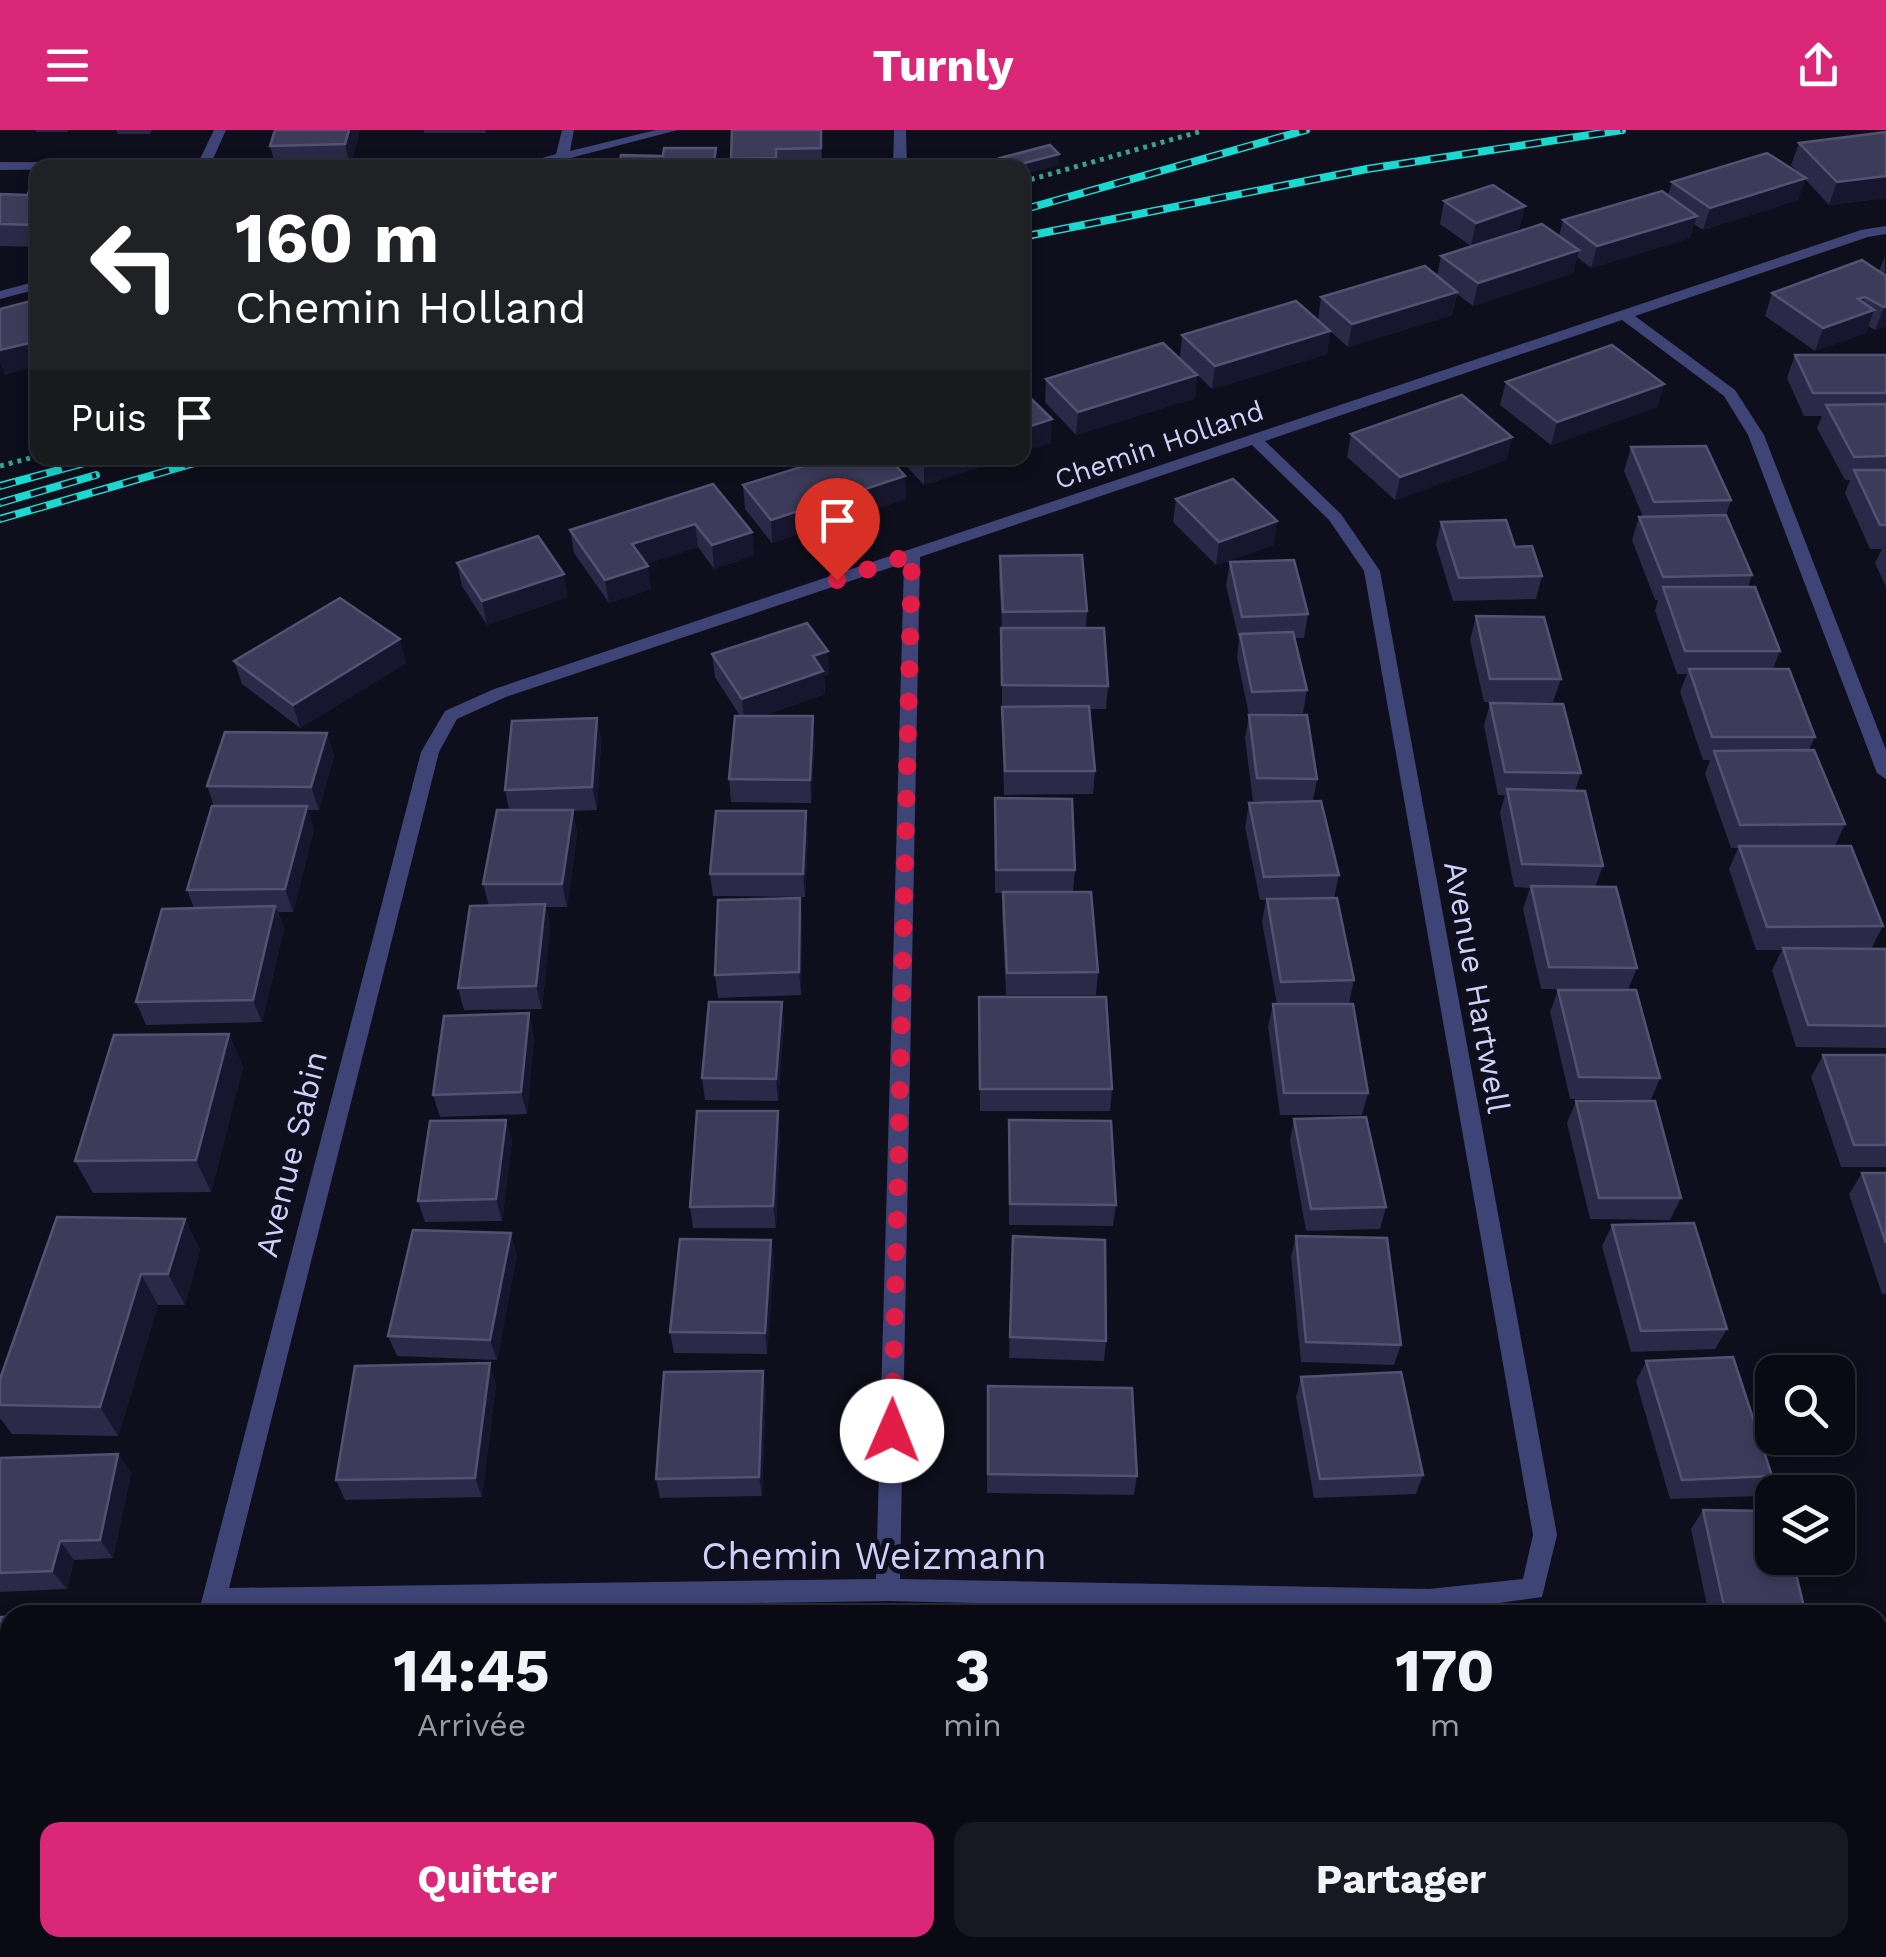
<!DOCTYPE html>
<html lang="fr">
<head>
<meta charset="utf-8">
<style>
	:root { --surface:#0a0a15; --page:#181822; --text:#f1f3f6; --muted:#999aa0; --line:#2a2b34; --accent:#db2777 }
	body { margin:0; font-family:"Work Sans",sans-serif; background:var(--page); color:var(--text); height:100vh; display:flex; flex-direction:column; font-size:38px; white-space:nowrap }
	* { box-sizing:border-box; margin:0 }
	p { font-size:32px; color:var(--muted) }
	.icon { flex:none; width:55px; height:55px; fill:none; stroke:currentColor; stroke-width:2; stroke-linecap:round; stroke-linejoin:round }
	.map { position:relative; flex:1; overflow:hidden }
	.panel { position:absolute; left:0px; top:1475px; width:1888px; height:352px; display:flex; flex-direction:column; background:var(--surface); border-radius:30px 30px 0 0; box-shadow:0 5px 15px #0003,0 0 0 2px var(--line) }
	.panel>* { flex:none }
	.guide { position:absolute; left:30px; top:30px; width:1000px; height:305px; border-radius:20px; box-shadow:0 5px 15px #0003,0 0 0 2px var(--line); background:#202124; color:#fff; overflow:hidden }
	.buttons { position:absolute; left:1755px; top:1225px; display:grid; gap:20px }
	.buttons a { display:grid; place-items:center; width:100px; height:100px; border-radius:20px; background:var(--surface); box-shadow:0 5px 15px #0003,0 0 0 2px var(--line); font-size:50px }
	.pin { position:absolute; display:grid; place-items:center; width:85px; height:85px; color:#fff; margin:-102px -42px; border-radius:50% 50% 50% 0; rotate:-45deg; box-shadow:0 0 10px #0007 }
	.pin .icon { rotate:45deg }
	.me { position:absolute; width:110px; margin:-55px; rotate:1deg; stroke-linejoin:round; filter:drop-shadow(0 0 8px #0008) }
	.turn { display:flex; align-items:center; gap:35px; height:210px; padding:0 40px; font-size:45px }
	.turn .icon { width:130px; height:130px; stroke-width:2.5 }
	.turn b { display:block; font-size:70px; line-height:85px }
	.then { display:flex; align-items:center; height:95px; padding:0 40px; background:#0003; gap:20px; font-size:38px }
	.eta { display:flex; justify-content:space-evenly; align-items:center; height:170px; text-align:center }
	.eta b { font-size:60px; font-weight:700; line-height:70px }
	.cta { display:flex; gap:20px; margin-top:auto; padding:20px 40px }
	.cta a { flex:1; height:115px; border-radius:20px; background:var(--accent); color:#fff; font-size:40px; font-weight:700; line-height:115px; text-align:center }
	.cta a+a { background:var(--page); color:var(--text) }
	header { display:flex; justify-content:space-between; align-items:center; height:130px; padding:0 40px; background:var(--accent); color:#fff; font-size:45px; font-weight:700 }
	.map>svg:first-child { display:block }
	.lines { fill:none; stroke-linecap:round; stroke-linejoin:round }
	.path { stroke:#3ba08c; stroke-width:5; stroke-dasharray:4 5; stroke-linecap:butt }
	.lane { fill:#3e4475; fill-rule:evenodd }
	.street { fill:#3e4475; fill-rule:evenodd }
	.rail-casing { stroke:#1bd8d0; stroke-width:8 }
	.rail { stroke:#0e0e1c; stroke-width:5; stroke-dasharray:16; stroke-linecap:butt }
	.wall { fill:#2a2947 }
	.shaded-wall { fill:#18162e }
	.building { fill:#3c3b5a; stroke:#535273; stroke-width:2.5 }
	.route { stroke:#e11d48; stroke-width:18; stroke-dasharray:0 32.4 }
	.labels { text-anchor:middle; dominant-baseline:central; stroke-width:10; stroke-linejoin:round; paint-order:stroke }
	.far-street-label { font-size:28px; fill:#cfd0f9; stroke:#0e0e1c }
	.street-label { font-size:32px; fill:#cfd0f9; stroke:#0e0e1c }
	.near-street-label { font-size:38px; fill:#cfd0f9; stroke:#0e0e1c }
</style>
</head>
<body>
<header><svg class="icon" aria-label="menu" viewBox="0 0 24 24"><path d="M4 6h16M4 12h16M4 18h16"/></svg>Turnly<svg class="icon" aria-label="share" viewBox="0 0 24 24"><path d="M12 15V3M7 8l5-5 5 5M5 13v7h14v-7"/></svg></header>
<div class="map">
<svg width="1886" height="1827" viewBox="0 0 1886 1827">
	<rect width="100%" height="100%" fill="#0e0e1c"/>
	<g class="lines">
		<!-- path -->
		<g class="path">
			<path d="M1022,52L1202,1"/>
			<path d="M0,336L38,326"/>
		</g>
		<!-- lane -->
		<path class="lane" d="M894,0H906L907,38H893Z"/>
		<!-- street -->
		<g class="street">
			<path d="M214,0H226L209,38L0,40V32L198,33Z"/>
			<path d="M562,0H574L570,21L656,0H678L532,38H507L556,24Z"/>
			<path d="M1886,96V104L1868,107L1635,186L1735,260L1764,305L1886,620V649L1877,643L1748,305L1724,266L1622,190L1265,311L1341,384L1380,441L1557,1405L1542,1467L1429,1483L888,1471L223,1481L222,1485H198L421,622L445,581L494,559L1861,100ZM1252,315L1329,390L1364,441L1533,1405L1523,1449L1429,1459L900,1449L920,427ZM904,433L876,1449L229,1458L439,622L457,589L506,567Z"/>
			<path d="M38,151V159L0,169V161Z"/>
			<path d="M118,1818H146L143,1827H115Z"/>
		</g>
		<!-- rail casing -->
		<g class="rail-casing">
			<g id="rail">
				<path d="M1022,80L1306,0"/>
				<path d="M1022,107L1367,39L1622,0"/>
				<path d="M0,356L103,328"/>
				<path d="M0,373L96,345"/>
				<path d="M0,389L212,328"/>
			</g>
		</g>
		<!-- rail -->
		<use href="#rail" class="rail"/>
	</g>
	<!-- wall -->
	<g class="wall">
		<path d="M35,0H68L67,2H36Z"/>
		<path d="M116,0H152L150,4H118Z"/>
		<path d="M275,0H360L350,37L276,38L270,16Z"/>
		<rect x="424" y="0" width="62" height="3"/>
		<path d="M821,0L822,38H731V29Z"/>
		<path d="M1886,2V68L1829,75L1805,49L1798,70L1703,100L1694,94L1690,108L1591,138L1577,127L1573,143L1473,176L1457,164L1452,185L1348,217L1330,201L1327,224L1212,259L1180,228L1182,205L1318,190L1321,167L1437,146L1441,126L1559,106L1563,90L1668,65L1672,52L1800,44L1791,35L1799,13Z"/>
		<path d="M1059,24V35L1000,38V28Z"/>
		<path d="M38,56V117L0,116V64L27,65Z"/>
		<path d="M1444,71L1525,76L1519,99L1471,116L1440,94Z"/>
		<path d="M1885,126L1886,196L1875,200L1868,196L1866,203L1815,221L1765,186L1772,163L1879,141Z"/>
		<path d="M1795,225H1886V457L1875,433L1882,419H1870L1845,363L1850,350H1845L1817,298L1822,286H1804L1787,248Z"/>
		<path d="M1197,245L1195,268L1076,305L1045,272L1046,249Z"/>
		<path d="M1506,252L1664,254L1657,277L1551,315L1500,275Z"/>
		<path d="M1351,304L1512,307L1506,330L1395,370L1347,327Z"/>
		<path d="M1631,317L1731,370L1726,385L1752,445L1748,457L1780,521L1773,539L1815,607L1809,620L1845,694L1835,716L1883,796L1871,819H1886V918L1796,917L1772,840L1782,820H1756L1729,739L1738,718H1731L1705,644L1710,630H1703L1680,562L1687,544H1677L1655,481L1658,470H1655L1632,410L1639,387H1643L1624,341Z"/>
		<path d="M899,328H1006L924,355Z"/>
		<path d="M905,346L906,369L772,413L745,379L743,355Z"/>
		<path d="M713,354L752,402L754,425L714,439L698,417L646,434L651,459L609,473L574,423L570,400Z"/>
		<path d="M1176,369L1274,415L1216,435L1173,392Z"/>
		<path d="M1441,392L1515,417L1542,446L1536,469L1453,471L1436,415Z"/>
		<path d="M1000,426L1087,481L1086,498L1108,556L1106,579H1089L1095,641L1093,664L1004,665L1002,600V498L999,449Z"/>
		<path d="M1230,432L1308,484L1304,508H1295L1307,560L1303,583L1249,585L1317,649L1313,671L1339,745L1334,768L1354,850L1349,873L1308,874L1368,963L1362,985H1280L1268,896L1273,874H1277L1262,792L1266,770H1260L1245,697L1249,673L1304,672L1253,671L1245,608L1249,585L1237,527L1239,510L1226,455Z"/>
		<path d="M457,433L568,467L487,495L462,456Z"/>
		<path d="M1476,486L1561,549L1553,572H1484L1470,510Z"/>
		<path d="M712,524L829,544L824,546L825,564L762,586L815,609L811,673L731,672L729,649L740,586L715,547Z"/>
		<path d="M234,531L406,533L300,598L242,554Z"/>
		<path d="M1490,573L1581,643L1575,661L1603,736L1595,757L1637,838L1628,860L1660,948L1651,970L1570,969L1550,882L1558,860H1605L1541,859L1523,779L1530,758L1514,757L1500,683L1505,665H1498L1484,596Z"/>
		<path d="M597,588L601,611L597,680L573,681L577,703L567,777H546L550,797L542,879L464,880L458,858L489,776L483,754L509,680L505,660Z"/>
		<path d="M327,603L334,626L319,680H308L314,699L293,782H278L284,799L262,892L146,895L136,872L194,778L187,760L214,676L207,656Z"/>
		<path d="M995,668L1075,740L1073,762L1098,842L1096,865H1006L1002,785L1003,763H995Z"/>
		<path d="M808,704L805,767L713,766L710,744Z"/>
		<path d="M800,768L802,791L801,865L718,868L715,845Z"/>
		<path d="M979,867L1112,959L1110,981H980Z"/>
		<path d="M782,872L784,894L778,971L705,970L702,948Z"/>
		<path d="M229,904L243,937L211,1062L93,1063L75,1031Z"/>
		<path d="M534,906L527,984L440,987L433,965Z"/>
		<path d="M1823,925H1886V1037H1841L1811,947Z"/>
		<path d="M1576,971L1681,1068L1670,1090L1590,1089L1567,993Z"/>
		<path d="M1294,989L1386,1077L1380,1099L1306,1101L1290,1011Z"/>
		<path d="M506,990L512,1011L502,1091L425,1092L418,1071Z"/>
		<path d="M1009,990L1116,1075L1113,1096L1009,1095Z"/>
		<path d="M780,1002L776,1098H693L690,1077Z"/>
		<path d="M1862,1043H1886V1164H1882L1849,1064Z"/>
		<path d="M185,1089L200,1120L185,1175H158L118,1306L12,1304L0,1288V1249Z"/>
		<path d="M1612,1095L1727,1199L1715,1219L1631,1222L1602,1116Z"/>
		<path d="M1013,1106L1106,1211L1104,1231L1009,1228Z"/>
		<path d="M1296,1106L1401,1215L1394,1235L1301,1232L1291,1127Z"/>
		<path d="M771,1110L774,1131L767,1224L674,1223L670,1202Z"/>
		<path d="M517,1124L497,1230L397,1226L388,1206Z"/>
		<path d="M1646,1231L1772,1346L1759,1366L1670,1369L1636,1251Z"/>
		<path d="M1301,1247L1423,1345L1416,1364L1314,1368L1296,1267Z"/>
		<path d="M496,1254L482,1367L345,1370L336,1350Z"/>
		<path d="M766,1261L762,1366L660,1368L656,1349Z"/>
		<path d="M988,1276L1137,1346L1134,1365L987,1363Z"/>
		<path d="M118,1324L131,1343L113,1428L74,1430L67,1459L0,1462V1328Z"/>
		<path d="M1703,1380L1806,1485H1709L1691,1399Z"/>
		<rect x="0" y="1487" width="10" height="145"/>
		<path d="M0,1663H10V1755L0,1756Z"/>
	</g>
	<!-- shaded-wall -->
	<g class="shaded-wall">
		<path d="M349,0H360L350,37L345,14Z"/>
		<path d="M716,18L718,38H713Z"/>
		<path d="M1059,24V35L1022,45V38H1009Z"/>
		<path d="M1886,46V68L1829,75L1837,52Z"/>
		<path d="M1806,48L1798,70L1703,100L1710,78Z"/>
		<path d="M1525,76L1519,99L1471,116L1476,93Z"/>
		<path d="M1697,86L1690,108L1591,138L1597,116Z"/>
		<path d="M1579,120L1573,143L1473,176L1478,153Z"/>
		<path d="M1457,162L1452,185L1348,217L1352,194Z"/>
		<path d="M1865,167L1857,186L1874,180L1866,203L1815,221L1823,198L1858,169Z"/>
		<path d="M1886,176V196L1875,200L1884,177Z"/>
		<path d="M1330,201L1327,224L1212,259L1215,236Z"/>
		<path d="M38,211V236L5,245L0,233V220Z"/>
		<path d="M1197,245L1195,268L1076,305L1078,282Z"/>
		<path d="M1664,254L1657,277L1551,315L1557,292Z"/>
		<path d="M1052,289L1051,313L1022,322V299Z"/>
		<path d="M1512,307L1506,330L1395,370L1400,347Z"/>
		<path d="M937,328H1006L924,355V332Z"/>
		<path d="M905,346L906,369L772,413L771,390Z"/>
		<path d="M1277,391L1274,415L1216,435L1219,412Z"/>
		<path d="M695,394L698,417L635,438L632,414Z"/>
		<path d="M752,402L754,425L714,439L712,415Z"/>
		<path d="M648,436L651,459L609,473L605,450Z"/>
		<path d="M564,444L568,467L487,495L482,471Z"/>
		<path d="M400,509L406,533L300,598L293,575Z"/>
		<path d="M828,521L829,544L824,546L825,564L744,592L742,569L813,526Z"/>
		<path d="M813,586L815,609L811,673L810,650Z"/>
		<path d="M597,588L601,611L597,680L592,657Z"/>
		<path d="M327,603L334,626L319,680L311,657Z"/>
		<path d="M307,676L314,699L293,782L285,759Z"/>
		<path d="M573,680L577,703L567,777L562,754Z"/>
		<path d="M806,681L808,704L805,767L803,744Z"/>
		<path d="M800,768L802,791L801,865L799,842Z"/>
		<path d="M545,774L550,797L542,879L536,856Z"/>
		<path d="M275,776L284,799L262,892L253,870Z"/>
		<path d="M782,872L784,894L778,971L776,949Z"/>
		<path d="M529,883L534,906L527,984L521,962Z"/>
		<path d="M229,904L243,937L211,1062L196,1030Z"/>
		<path d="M778,981L780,1002L776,1098L773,1076Z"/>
		<path d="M506,990L512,1011L502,1091L496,1069Z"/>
		<path d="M185,1089L200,1120L185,1175L168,1144Z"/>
		<path d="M511,1103L517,1124L497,1230L490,1210Z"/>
		<path d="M771,1110L774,1131L767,1224L765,1203Z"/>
		<path d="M141,1144L158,1175L118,1306L100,1277Z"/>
		<path d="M490,1233L496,1254L482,1367L475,1348Z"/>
		<path d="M763,1241L766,1261L762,1366L759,1347Z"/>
		<path d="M118,1324L131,1343L113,1428L100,1410Z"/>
		<path d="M60,1411L74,1430L67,1459L52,1441Z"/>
		<path d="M388,1818H405L404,1827H386Z"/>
	</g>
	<!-- building -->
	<g class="building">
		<path d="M275,0H349L345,14L270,16Z"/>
		<path d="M732,0H821V18L776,19V28L731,29Z"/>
		<path d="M1886,2V46L1837,52L1799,13Z"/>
		<path d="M1050,15L1059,24L1009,37L1000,28Z"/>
		<path d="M664,18H716L713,38H619L621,25L663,26Z"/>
		<path d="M1767,23L1806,48L1710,78L1672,52Z"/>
		<path d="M1493,55L1525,76L1476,93L1444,71Z"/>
		<path d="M32,56H38V95L0,94V64L27,65Z"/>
		<path d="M1662,61L1697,86L1597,116L1563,90Z"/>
		<path d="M1542,94L1579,120L1478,153L1441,126Z"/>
		<path d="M1862,130L1886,146V176L1884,177L1865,167L1858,169L1874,180L1823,198L1772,163Z"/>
		<path d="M1425,136L1457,162L1352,194L1321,167Z"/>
		<path d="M38,169V211L0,220V179Z"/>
		<path d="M1296,171L1330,201L1215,236L1182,205Z"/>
		<path d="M1163,213L1197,245L1078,282L1046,249Z"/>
		<path d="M1612,215L1664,254L1557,292L1506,252Z"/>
		<path d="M1795,225H1886V263H1813Z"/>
		<path d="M1022,260L1052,289L1022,299Z"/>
		<path d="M1462,265L1512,307L1400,347L1351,304Z"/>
		<path d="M1886,274V326L1854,327L1826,275Z"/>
		<path d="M1706,316L1731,370L1654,372L1631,317Z"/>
		<path d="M830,328H889L905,346L771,390L743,355Z"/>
		<path d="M919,328H937L924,332Z"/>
		<path d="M1854,340H1886V395H1880Z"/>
		<path d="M1233,349L1277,391L1219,412L1176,369Z"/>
		<path d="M713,354L752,402L712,415L695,394L632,414L648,436L605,450L570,400Z"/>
		<path d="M1726,385L1752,445L1663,447L1639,387Z"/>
		<path d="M1506,390L1515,417L1532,416L1542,446L1459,448L1441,392Z"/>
		<path d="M538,406L564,444L482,471L457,433Z"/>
		<path d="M1082,425L1087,481L1003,482L1000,426Z"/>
		<path d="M1294,430L1308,484L1242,487L1230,432Z"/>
		<path d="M1663,457H1755L1780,521H1685Z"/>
		<path d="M340,468L400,509L293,575L234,531Z"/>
		<path d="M1476,486L1544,487L1561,549H1490Z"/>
		<path d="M807,493L828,521L813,526L823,541L742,569L712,524Z"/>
		<path d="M1001,498H1104L1108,556L1002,555Z"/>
		<path d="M1293,502L1307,560L1252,562L1240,504Z"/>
		<path d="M1689,539H1789L1815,607H1712Z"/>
		<path d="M1490,573L1563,574L1581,643L1505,642Z"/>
		<path d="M1089,576L1095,641H1005L1002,577Z"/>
		<path d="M1249,585H1307L1317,649L1257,648Z"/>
		<path d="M735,586H813L810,650L729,649Z"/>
		<path d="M597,588L592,657L505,660L512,591Z"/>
		<path d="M225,602L327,603L311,657L207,656Z"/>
		<path d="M1814,620L1845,694L1740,695L1714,621Z"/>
		<path d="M1507,659L1585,661L1603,736L1522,734Z"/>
		<path d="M995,668L1072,669L1075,740H996Z"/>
		<path d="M1321,671L1339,745L1264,747L1249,673Z"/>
		<path d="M212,676H307L285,759L187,760Z"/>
		<path d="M497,680H573L562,754H483Z"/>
		<path d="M716,681H806L803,744H710Z"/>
		<path d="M1739,716H1851L1883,796L1767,797Z"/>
		<path d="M1531,756L1616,757L1637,838L1549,837Z"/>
		<path d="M1003,762H1091L1098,842L1007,843Z"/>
		<path d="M800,768L799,842L715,845L718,770Z"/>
		<path d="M1337,768L1354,850L1281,852L1267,769Z"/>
		<path d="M545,774L536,856L458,858L470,776Z"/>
		<path d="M275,776L253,870L136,872L162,779Z"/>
		<path d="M1783,818L1886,819V896L1808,895Z"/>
		<path d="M1558,860H1636L1660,948L1579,947Z"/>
		<path d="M979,867H1106L1112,959H980Z"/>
		<path d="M709,872H782L776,949L702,948Z"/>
		<path d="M1273,874H1353L1368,963H1284Z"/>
		<path d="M529,883L521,962L433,965L444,886Z"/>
		<path d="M229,904L196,1030L75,1031L114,905Z"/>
		<path d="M1823,925H1886V1015H1854Z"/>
		<path d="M1576,971H1655L1681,1068H1599Z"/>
		<path d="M697,981H778L773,1076L690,1077Z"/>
		<path d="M1366,987L1386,1077L1311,1079L1294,989Z"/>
		<path d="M506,990L496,1069L418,1071L430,991Z"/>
		<path d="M1009,990L1111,991L1116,1075L1010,1074Z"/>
		<path d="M1862,1043H1886V1113Z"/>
		<path d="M57,1087L185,1089L168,1144H141L100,1277L0,1275V1249Z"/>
		<path d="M1694,1093L1727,1199L1641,1201L1612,1095Z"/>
		<path d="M413,1100L511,1103L490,1210L388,1206Z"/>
		<path d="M1013,1106L1105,1110L1106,1211L1010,1207Z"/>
		<path d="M1296,1106L1387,1108L1401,1215L1306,1212Z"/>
		<path d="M680,1109L771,1110L765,1203L670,1202Z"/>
		<path d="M1733,1227L1772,1346L1682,1350L1646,1231Z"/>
		<path d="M490,1233L475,1348L336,1350L355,1236Z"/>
		<path d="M763,1241L759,1347L656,1349L664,1242Z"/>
		<path d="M1401,1242L1423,1345L1320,1349L1301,1247Z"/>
		<path d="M988,1256L1132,1258L1137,1346L988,1344Z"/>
		<path d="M118,1324L100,1410L60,1411L52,1441L0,1443V1328Z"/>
		<path d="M1703,1380L1772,1381V1428H1792L1806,1485H1726Z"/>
		<path d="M0,1487H10L9,1615H0Z"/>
		<path d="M0,1663H10V1723L6,1740H0Z"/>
		<path d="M266,1818H388L386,1827H264Z"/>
	</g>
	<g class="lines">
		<!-- route -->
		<path class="route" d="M837,450L912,424L892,1301"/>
	</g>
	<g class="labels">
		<!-- far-street labels -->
		<g class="far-street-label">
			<text transform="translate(1159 315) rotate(-19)">Chemin Holland</text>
		</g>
		<!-- street labels -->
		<g class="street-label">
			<text transform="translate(1477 857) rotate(80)">Avenue Hartwell</text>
			<text transform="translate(291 1024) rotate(-76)">Avenue Sabin</text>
		</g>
		<!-- near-street labels -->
		<g class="near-street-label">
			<text x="874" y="1426">Chemin Weizmann</text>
		</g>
	</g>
</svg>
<div class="buttons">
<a><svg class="icon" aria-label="search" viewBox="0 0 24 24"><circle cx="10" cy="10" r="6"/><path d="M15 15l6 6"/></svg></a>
<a><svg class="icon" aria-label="layers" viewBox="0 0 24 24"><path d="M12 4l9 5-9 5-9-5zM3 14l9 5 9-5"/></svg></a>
</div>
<div class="pin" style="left:837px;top:450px;background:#d93025"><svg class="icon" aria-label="arrive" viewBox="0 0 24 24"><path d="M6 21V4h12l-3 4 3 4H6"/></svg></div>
<svg class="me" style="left:892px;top:1301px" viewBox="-20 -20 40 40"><circle r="19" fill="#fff"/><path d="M0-13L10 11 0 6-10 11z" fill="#e11d48"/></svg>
<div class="guide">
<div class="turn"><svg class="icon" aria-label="left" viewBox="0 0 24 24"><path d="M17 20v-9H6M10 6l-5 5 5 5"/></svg><div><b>160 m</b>Chemin Holland</div></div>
<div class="then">Puis<svg class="icon" aria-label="arrive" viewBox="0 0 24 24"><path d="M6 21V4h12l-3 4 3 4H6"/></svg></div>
</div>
<section class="panel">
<div class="eta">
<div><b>14:45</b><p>Arrivée</p></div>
<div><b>3</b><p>min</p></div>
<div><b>170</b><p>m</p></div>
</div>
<div class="cta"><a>Quitter</a><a>Partager</a></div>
</section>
</div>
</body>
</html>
